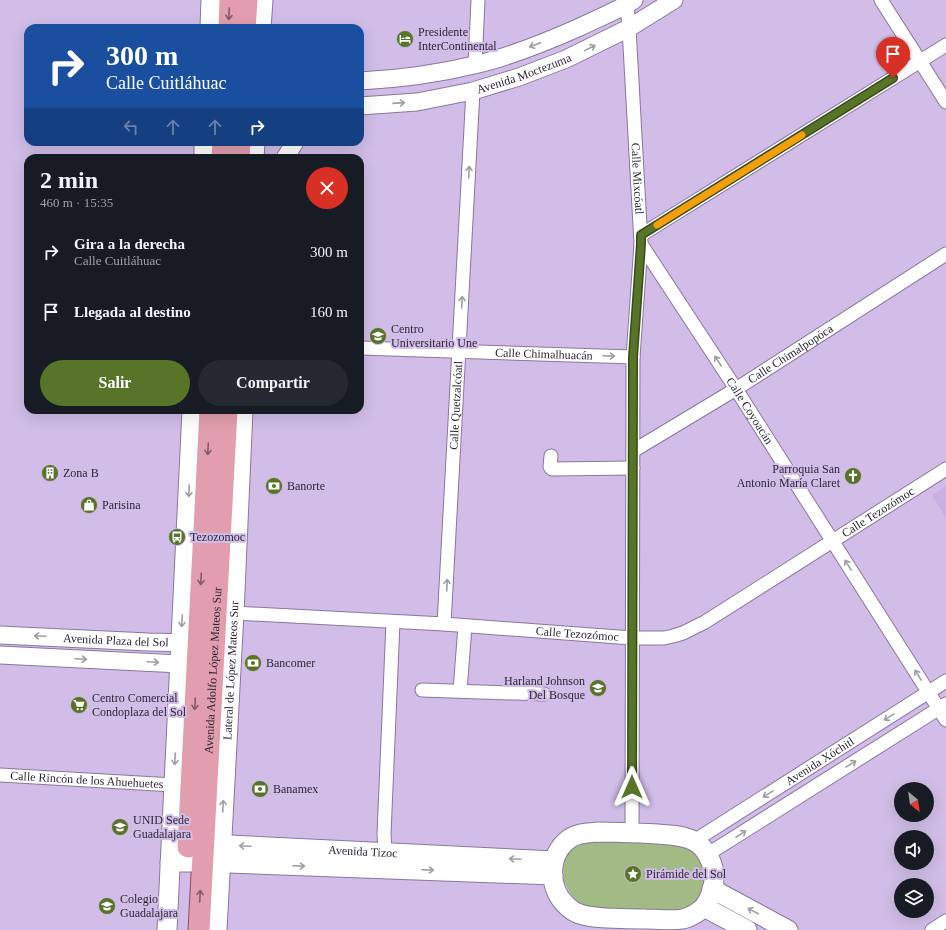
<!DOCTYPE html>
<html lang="es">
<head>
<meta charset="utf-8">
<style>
	:root { --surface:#171b24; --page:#242831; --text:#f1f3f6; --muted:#9ea1a6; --accent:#577428 }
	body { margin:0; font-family:"Times New Roman",serif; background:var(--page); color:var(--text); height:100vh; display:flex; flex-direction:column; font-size:15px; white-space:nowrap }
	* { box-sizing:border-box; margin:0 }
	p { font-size:13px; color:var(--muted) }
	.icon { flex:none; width:22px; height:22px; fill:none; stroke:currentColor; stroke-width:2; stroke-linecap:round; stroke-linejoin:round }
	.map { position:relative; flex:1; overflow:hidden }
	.drawer { position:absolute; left:24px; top:154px; width:340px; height:260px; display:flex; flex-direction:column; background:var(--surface); border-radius:12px; box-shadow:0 4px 16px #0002 }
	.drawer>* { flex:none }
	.top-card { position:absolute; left:24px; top:24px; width:340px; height:122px; border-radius:12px; box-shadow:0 4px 16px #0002; background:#1a4fa0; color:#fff; overflow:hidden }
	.needle { width:26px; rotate:151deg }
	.fabs { position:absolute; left:894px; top:782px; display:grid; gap:8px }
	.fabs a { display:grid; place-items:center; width:40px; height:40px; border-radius:50%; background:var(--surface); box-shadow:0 4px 16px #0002; font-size:20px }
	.pin { position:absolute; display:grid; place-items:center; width:34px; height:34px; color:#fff; margin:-41px -17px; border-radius:50% 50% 50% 0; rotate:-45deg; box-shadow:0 0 4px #0007 }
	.pin .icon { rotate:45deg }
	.me { position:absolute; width:44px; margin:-22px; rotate:0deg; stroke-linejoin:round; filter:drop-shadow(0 0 3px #0008) }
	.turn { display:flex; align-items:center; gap:14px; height:84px; padding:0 16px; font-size:18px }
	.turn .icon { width:52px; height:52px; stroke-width:2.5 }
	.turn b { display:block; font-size:28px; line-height:34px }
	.lanes { display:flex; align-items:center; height:38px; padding:0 16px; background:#0003; justify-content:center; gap:20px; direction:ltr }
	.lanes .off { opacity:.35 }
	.round { display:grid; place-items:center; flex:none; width:42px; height:42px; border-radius:21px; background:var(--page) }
	.overview { display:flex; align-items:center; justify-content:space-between; height:68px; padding:0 16px }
	h1 { font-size:24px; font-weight:700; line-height:30px }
	.action { display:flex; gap:8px; margin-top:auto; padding:8px 16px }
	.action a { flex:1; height:46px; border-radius:24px; background:var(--accent); color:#fff; font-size:16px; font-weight:700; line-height:46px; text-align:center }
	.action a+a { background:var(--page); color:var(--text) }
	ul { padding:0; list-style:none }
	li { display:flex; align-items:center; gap:12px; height:60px; padding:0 16px }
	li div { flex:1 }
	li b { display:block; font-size:15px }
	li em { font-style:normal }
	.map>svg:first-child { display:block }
	.built { fill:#c9b1e2 }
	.green { fill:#a2ba83 }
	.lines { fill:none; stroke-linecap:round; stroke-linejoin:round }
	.minor-casing { stroke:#8a779e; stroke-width:15 }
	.tertiary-casing { stroke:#8a779e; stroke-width:19 }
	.secondary-casing { stroke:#8a779e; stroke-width:21 }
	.primary-casing { stroke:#964a61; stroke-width:23 }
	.minor { stroke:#fff; stroke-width:13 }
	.tertiary { stroke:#fff; stroke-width:17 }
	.secondary { stroke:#fff; stroke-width:19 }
	.primary { stroke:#e29eae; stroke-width:21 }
	.oneway { stroke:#7f5c6c }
	.oneway2 { stroke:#a19da5 }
	.route-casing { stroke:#394b1a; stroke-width:10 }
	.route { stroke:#577428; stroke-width:7 }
	.slow { stroke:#f59e0b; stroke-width:7 }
	.labels { text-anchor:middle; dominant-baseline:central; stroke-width:4; stroke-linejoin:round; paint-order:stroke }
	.poi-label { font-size:12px; fill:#2e2636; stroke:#d1bde7; text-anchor:start }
	.street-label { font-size:12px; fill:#2e2636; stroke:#d1bde7 }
</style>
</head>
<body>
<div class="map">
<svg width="946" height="930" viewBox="0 0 946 930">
	<rect width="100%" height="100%" fill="#d1bde7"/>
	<!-- built -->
	<path class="built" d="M946,486V518L932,495Z"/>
	<!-- green -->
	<path class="green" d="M590,840L685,844C695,853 706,864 707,879C707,886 701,896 699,903L682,912L597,909L583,906L571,895L564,881V865L568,854L575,845Z"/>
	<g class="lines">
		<!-- minor casing -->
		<g class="minor-casing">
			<g id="minor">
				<path d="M881,0L946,102"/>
				<path id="s1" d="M627,5L629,28L641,244L633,357L632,832"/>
				<path d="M475,65L478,0"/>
				<path d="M641,235L946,45"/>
				<path id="s2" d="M641,244L736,389L946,720"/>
				<path id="s3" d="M360,348L633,357"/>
				<path id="s4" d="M633,451L736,389L946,254"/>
				<path d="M551,456L550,467L552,469L633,468"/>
				<path id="s5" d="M234,613L444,624L632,638H664L673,636L683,633L705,622L946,469"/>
				<path id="s6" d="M444,624L473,91"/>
				<path d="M422,690L544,694"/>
				<path d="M460,691L465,626"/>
				<path id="s7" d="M0,775L174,785"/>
				<path id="s8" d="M694,841L946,681"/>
				<path d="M385,853L384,834L393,622"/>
				<path d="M708,854L946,704"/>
				<path d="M932,930L946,921"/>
			</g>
		</g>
		<!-- tertiary casing -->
		<g class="tertiary-casing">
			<g id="tertiary">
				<path d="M360,81C398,79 437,74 474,65C510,57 546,42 580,27C598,18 617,11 634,0"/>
				<path id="s9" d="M360,106L417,102L473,91L519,77L566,59L629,28L674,0"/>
				<path d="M285,158L295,142"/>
				<path id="s10" d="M0,635L148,642L194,643"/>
				<path d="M0,655L180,664"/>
			</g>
		</g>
		<!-- secondary casing -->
		<g class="secondary-casing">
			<g id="secondary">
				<path d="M210,28L211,0"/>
				<path d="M261,28L263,0"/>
				<path d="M204,158V142"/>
				<path d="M254,158L255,142"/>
				<path d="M598,832C618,832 638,833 658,834C670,835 683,835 694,841C705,847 712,860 714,873C715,884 711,898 704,907C699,912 690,917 683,919C671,921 658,919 646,919C627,918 597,920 580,914C576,913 570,909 567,906C548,889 547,855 569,839C577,833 588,833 598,832Z"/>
				<path id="s11" d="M209,844L554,861"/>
				<path d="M170,862H202L553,875"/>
				<path d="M712,889L788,930"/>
				<path d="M704,907L747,930"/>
				<path d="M167,930L192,410"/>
				<path id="s12" d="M217,930L234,613L243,410"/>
			</g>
		</g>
		<!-- primary casing -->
		<g class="primary-casing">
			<g id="primary">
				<path d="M229,28L230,0"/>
				<path d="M245,28L247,0"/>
				<path d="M222,158L223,142"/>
				<path d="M239,158L240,142"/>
				<path d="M188,847L210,410"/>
				<path id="s13" d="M199,930L227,410"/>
			</g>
		</g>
		<!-- minor -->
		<use href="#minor" class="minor"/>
		<!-- tertiary -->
		<use href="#tertiary" class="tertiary"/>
		<!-- secondary -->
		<use href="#secondary" class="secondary"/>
		<!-- primary -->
		<use href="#primary" class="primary"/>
	</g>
	<!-- one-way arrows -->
	<defs><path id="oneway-shaft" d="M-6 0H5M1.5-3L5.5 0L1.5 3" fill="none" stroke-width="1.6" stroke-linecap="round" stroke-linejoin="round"/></defs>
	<g class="oneway">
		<use href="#oneway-shaft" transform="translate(229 14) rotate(93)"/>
		<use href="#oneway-shaft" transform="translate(208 449) rotate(93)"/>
		<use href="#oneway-shaft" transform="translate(201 579) rotate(93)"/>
		<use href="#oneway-shaft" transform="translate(195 704) rotate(93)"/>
		<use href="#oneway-shaft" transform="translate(200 896) rotate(-87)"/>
	</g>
	<g class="oneway2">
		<use href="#oneway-shaft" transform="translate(535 45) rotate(159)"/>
		<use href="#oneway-shaft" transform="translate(590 48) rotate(-26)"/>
		<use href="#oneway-shaft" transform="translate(399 103) rotate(-4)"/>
		<use href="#oneway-shaft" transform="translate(469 172) rotate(-87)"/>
		<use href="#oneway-shaft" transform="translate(462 302) rotate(-87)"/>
		<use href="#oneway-shaft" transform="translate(609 356) rotate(2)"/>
		<use href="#oneway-shaft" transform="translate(718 361) rotate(-123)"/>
		<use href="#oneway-shaft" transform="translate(189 491) rotate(93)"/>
		<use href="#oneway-shaft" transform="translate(848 565) rotate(-122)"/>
		<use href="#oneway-shaft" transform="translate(447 585) rotate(-87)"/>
		<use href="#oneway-shaft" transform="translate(182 621) rotate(93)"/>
		<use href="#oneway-shaft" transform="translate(40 636) rotate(-177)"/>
		<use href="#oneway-shaft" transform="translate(81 659) rotate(3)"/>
		<use href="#oneway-shaft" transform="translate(153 662) rotate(3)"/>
		<use href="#oneway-shaft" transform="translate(918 675) rotate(-122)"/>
		<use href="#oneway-shaft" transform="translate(889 717) rotate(148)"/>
		<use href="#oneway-shaft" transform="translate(175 759) rotate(93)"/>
		<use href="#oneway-shaft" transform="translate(851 764) rotate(-32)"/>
		<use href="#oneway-shaft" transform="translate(768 794) rotate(148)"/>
		<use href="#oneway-shaft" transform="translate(223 806) rotate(-87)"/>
		<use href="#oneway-shaft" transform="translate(741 834) rotate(-32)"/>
		<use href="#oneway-shaft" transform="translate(245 846) rotate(-177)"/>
		<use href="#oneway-shaft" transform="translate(515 859) rotate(-177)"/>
		<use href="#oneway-shaft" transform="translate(299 866) rotate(2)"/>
		<use href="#oneway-shaft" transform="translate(428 870) rotate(2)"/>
		<use href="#oneway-shaft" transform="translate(753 911) rotate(-152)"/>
	</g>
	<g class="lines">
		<!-- route casing -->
		<g class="route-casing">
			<path id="route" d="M632,787L633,357L641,244V235L893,78"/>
		</g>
		<!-- route -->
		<use href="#route" class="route"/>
		<!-- slow -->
		<path class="slow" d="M657,225L802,135"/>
	</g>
	<!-- icons -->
	<defs>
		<g id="hotel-disc" transform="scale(0.9)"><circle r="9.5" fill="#577428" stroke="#d1bde7"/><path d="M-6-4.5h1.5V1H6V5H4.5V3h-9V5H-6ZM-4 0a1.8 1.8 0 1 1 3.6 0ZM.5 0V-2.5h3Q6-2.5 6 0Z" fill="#fff"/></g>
		<g id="university-disc" transform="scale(0.9)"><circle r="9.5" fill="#577428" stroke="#d1bde7"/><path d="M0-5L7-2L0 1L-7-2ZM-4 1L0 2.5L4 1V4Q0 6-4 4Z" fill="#fff"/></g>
		<g id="building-disc" transform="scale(0.9)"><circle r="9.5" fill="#577428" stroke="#d1bde7"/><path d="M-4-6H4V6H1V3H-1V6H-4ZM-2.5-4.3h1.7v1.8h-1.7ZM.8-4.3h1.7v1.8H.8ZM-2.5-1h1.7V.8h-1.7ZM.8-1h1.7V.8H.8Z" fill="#fff"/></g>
		<g id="church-disc" transform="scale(0.9)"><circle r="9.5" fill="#577428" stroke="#d1bde7"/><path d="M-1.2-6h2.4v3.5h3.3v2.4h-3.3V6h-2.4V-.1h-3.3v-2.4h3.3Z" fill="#fff"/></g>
		<g id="bank-disc" transform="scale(0.9)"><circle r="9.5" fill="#577428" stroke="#d1bde7"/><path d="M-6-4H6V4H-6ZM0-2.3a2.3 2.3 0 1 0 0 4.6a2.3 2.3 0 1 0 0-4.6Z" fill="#fff"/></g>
		<g id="shop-disc" transform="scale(0.9)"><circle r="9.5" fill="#577428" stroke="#d1bde7"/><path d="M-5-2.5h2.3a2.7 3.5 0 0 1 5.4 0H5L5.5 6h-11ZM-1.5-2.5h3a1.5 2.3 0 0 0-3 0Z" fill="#fff"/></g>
		<g id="bus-disc" transform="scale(0.9)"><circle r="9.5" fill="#577428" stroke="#d1bde7"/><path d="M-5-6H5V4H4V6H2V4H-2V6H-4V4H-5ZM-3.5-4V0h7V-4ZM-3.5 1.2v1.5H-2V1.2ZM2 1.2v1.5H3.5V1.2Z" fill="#fff"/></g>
		<g id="school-disc" transform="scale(0.9)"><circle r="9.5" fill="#577428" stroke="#d1bde7"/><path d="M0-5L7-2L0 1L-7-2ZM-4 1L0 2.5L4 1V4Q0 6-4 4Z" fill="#fff"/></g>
		<g id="supermarket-disc" transform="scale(0.9)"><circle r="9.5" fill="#577428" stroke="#d1bde7"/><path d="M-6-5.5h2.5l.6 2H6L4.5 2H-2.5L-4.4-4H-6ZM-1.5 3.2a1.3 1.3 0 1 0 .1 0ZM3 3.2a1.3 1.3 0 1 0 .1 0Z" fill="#fff"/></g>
		<g id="sight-disc" transform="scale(0.9)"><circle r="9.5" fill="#577428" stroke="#d1bde7"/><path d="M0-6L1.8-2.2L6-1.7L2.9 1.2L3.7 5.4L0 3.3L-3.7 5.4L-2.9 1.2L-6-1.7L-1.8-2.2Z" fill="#fff"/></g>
	</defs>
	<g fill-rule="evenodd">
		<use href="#hotel-disc" x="405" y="39"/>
		<use href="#university-disc" x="378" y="336"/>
		<use href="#building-disc" x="50" y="473"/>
		<use href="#church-disc" x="853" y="476"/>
		<use href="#bank-disc" x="274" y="486"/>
		<use href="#shop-disc" x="89" y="505"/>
		<use href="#bus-disc" x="177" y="537"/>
		<use href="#bank-disc" x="253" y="663"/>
		<use href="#school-disc" x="598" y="688"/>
		<use href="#supermarket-disc" x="79" y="705"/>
		<use href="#bank-disc" x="260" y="789"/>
		<use href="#school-disc" x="120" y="827"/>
		<use href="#sight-disc" x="633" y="874"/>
		<use href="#school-disc" x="107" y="906"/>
	</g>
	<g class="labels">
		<!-- poi labels -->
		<g class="poi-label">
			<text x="418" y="32">Presidente<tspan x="418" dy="14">InterContinental</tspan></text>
			<text x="391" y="329">Centro<tspan x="391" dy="14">Universitario Une</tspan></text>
			<text x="840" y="469" text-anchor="end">Parroquia San<tspan x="840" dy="14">Antonio María Claret</tspan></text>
			<text x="63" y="473">Zona B</text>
			<text x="287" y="486">Banorte</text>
			<text x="102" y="505">Parisina</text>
			<text x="190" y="537">Tezozomoc</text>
			<text x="266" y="663">Bancomer</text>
			<text x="585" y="681" text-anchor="end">Harland Johnson<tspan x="585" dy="14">Del Bosque</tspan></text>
			<text x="92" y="698">Centro Comercial<tspan x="92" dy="14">Condoplaza del Sol</tspan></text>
			<text x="273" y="789">Banamex</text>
			<text x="133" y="820">UNID Sede<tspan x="133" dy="14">Guadalajara</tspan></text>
			<text x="646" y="874">Pirámide del Sol</text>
			<text x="120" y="899">Colegio<tspan x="120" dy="14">Guadalajara</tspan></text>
		</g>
		<!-- street labels -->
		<g class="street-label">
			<text stroke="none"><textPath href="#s9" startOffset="168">Avenida Moctezuma</textPath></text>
			<text stroke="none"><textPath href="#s1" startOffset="174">Calle Mixcóatl</textPath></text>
			<text stroke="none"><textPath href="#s3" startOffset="184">Calle Chimalhuacán</textPath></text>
			<text stroke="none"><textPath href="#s4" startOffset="185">Calle Chimalpopóca</textPath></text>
			<text stroke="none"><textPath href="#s6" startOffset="219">Calle Quetzalcóatl</textPath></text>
			<text stroke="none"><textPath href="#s2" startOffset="199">Calle Coyoacán</textPath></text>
			<text stroke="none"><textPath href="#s5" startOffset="680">Calle Tezozómoc</textPath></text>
			<text stroke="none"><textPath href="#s5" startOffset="344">Calle Tezozómoc</textPath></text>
			<text stroke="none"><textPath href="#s10" startOffset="116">Avenida Plaza del Sol</textPath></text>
			<text stroke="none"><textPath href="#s13" startOffset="260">Avenida Adolfo López Mateos Sur</textPath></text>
			<text stroke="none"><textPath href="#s12" startOffset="260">Lateral de López Mateos Sur</textPath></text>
			<text stroke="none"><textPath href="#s8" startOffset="149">Avenida Xóchitl</textPath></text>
			<text stroke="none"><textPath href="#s7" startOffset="87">Calle Rincón de los Ahuehuetes</textPath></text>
			<text stroke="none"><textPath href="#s11" startOffset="154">Avenida Tizoc</textPath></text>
		</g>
	</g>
</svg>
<div class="fabs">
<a><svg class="needle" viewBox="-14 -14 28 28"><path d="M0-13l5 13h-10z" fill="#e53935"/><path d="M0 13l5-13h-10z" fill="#9ea1a6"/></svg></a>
<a><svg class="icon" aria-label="sound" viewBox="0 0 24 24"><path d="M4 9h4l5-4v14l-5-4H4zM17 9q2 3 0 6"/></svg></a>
<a><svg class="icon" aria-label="layers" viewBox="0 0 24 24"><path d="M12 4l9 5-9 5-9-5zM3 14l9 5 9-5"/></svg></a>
</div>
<div class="pin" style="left:893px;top:78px;background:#d93025"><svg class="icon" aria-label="arrive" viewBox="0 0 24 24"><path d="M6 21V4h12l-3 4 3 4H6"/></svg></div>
<svg class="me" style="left:632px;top:787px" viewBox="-20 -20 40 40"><path d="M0-17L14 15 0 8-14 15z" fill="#577428" stroke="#fff" stroke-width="4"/></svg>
<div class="top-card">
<div class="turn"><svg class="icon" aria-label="right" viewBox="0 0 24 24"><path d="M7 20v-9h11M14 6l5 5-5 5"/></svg><div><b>300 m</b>Calle Cuitláhuac</div></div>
<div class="lanes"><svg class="icon off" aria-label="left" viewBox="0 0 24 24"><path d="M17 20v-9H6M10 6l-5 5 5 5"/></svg><svg class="icon off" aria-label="ahead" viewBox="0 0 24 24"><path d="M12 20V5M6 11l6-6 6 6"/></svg><svg class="icon off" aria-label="ahead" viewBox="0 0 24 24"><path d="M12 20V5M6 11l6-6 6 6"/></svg><svg class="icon" aria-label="right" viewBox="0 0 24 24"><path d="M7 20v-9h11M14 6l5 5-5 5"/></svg></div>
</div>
<section class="drawer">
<div class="overview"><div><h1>2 min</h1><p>460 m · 15:35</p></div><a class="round" style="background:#d93025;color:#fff"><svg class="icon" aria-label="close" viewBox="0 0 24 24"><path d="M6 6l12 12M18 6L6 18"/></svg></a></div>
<ul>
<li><svg class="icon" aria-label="right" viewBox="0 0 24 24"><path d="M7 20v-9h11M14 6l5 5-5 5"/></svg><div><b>Gira a la derecha</b><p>Calle Cuitláhuac</p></div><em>300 m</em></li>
<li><svg class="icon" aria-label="arrive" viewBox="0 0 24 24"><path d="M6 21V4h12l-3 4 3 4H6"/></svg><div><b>Llegada al destino</b></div><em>160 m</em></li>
</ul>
<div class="action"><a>Salir</a><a>Compartir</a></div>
</section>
</div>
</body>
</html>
